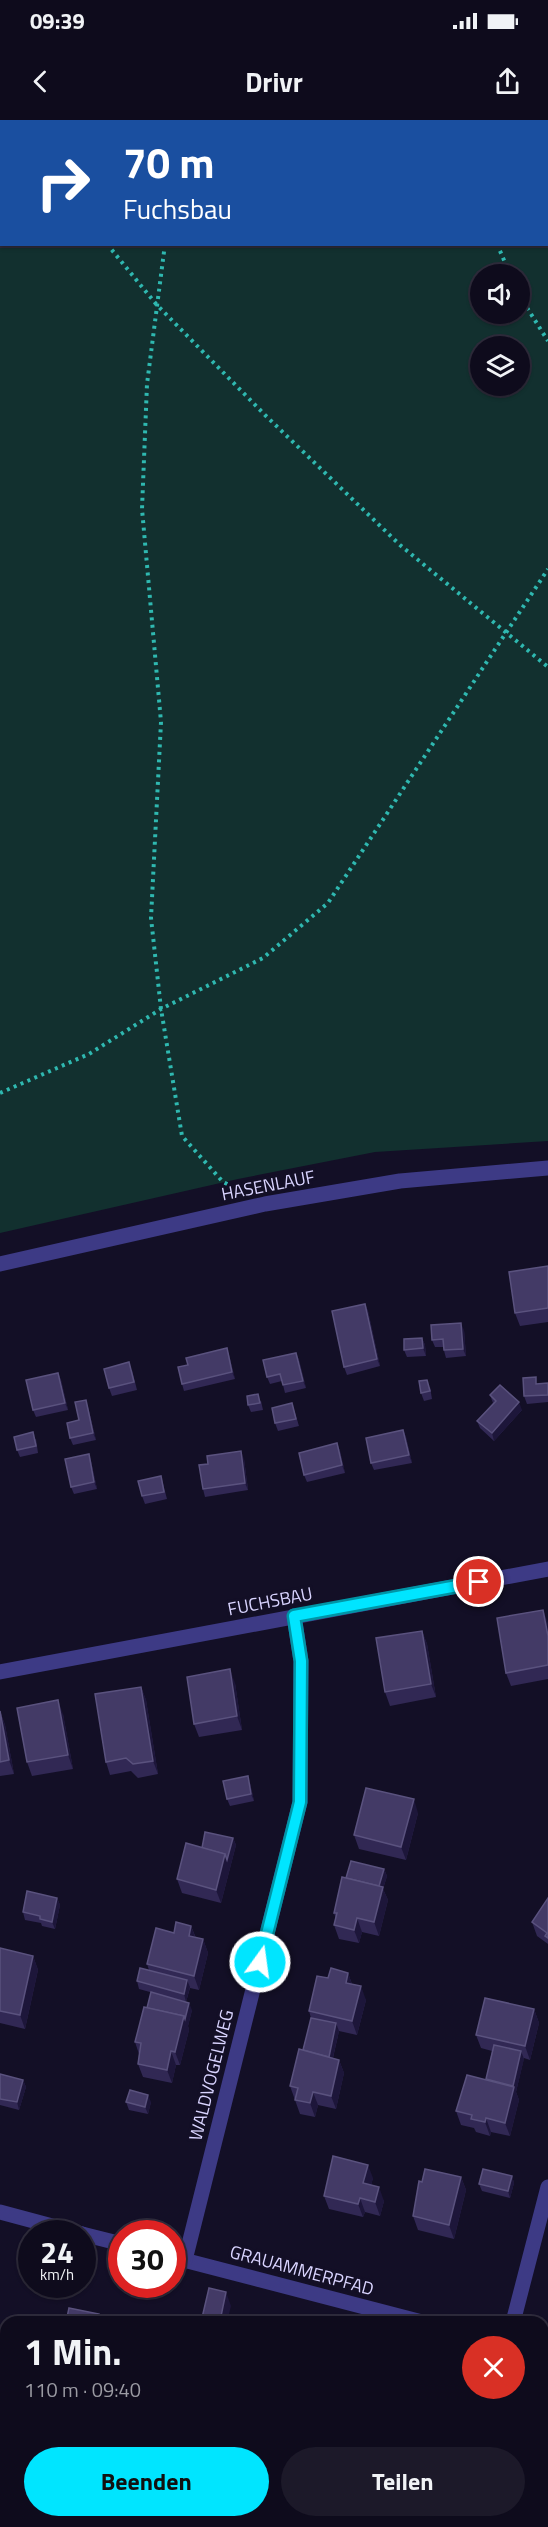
<!DOCTYPE html>
<html lang="de">
<head>
<meta charset="utf-8">
<style>
	:root { --surface:#0e0b1c; --page:#1c1929; --text:#f1f3f6; --muted:#9b9ba3; --line:#2e2b3b; --accent:#00e5ff }
	body { margin:0; font-family:"Titillium Web",sans-serif; background:var(--page); color:var(--text); height:100vh; display:flex; flex-direction:column; font-size:22px; white-space:nowrap }
	* { box-sizing:border-box; margin:0 }
	p { font-size:20px; color:var(--muted) }
	.icon { flex:none; width:33px; height:33px; fill:none; stroke:currentColor; stroke-width:2; stroke-linecap:round; stroke-linejoin:round }
	.map { position:relative; flex:1; overflow:hidden }
	.sheet { position:absolute; left:0px; top:2196px; width:549px; height:212px; display:flex; flex-direction:column; background:var(--surface); border-radius:18px 18px 0 0; box-shadow:0 2px 4px #0004,0 0 0 2px var(--line) }
	.sheet>* { flex:none }
	.hud { position:absolute; left:0px; top:0px; width:549px; height:126px; box-shadow:0 2px 4px #0004,0 0 0 2px var(--line); background:#1a4fa0; color:#fff; overflow:hidden }
	.controls { position:absolute; left:470px; top:144px; display:grid; gap:12px }
	.controls a { display:grid; place-items:center; width:60px; height:60px; border-radius:50%; background:var(--surface); box-shadow:0 2px 4px #0004,0 0 0 2px var(--line); font-size:30px }
	.speed { position:absolute; left:18px; top:2100px; display:flex; gap:12px; font-size:30px; font-weight:700; text-align:center }
	.speed>* { display:grid; place-content:center; width:78px; height:78px; border-radius:50%; background:var(--surface); box-shadow:0 2px 4px #0004,0 0 0 2px var(--line); line-height:1 }
	.speed small { font-size:15px; font-weight:400 }
	.speed .limit { border:9px solid #d22; background:#fff; color:#111 }
	.pin { position:absolute; display:grid; place-items:center; width:51px; height:51px; color:#fff; margin:-26px; border:3px solid #fff; border-radius:50%; box-shadow:0 2px 6px #0007 }
	.me { position:absolute; width:66px; margin:-33px; rotate:14deg; stroke-linejoin:round; filter:drop-shadow(0 0 4px #0008) }
	.turn { display:flex; align-items:center; gap:21px; height:126px; padding:0 24px; font-size:27px }
	.turn .icon { width:78px; height:78px; stroke-width:2.5 }
	.turn b { display:block; font-size:42px; line-height:51px }
	.round { display:grid; place-items:center; flex:none; width:63px; height:63px; border-radius:32px; background:var(--page) }
	.overview { display:flex; align-items:center; justify-content:space-between; height:102px; padding:0 24px }
	h1 { font-size:36px; font-weight:700; line-height:45px }
	.cta { display:flex; gap:12px; margin-top:auto; padding:12px 24px }
	.cta a { flex:1; height:69px; border-radius:36px; background:var(--accent); color:#111; font-size:24px; font-weight:700; line-height:69px; text-align:center }
	.cta a+a { background:var(--page); color:var(--text) }
	.status { display:flex; justify-content:space-between; align-items:center; height:42px; padding:0 30px; background:var(--surface); direction:ltr }
	.status svg { height:16px; fill:currentColor }
	header { display:flex; justify-content:space-between; align-items:center; height:78px; padding:0 24px; background:var(--surface); font-size:27px; font-weight:700 }
	.map>svg:first-child { display:block }
	.green { fill:#12302f; fill-rule:evenodd }
	.lines { fill:none; stroke-linecap:round; stroke-linejoin:round }
	.path { stroke:#2fb8b0; stroke-width:4; stroke-dasharray:3 4.5; stroke-linecap:butt }
	.minor { stroke:#3d3a85; stroke-width:15 }
	.wall { fill:#312854 }
	.shaded-wall { fill:#1d163a }
	.building { fill:#433a66; stroke:#5a527e; stroke-width:1.5 }
	.route-casing { stroke:#0095a6; stroke-width:15 }
	.route { stroke:#00e5ff; stroke-width:10 }
	.labels { text-anchor:middle; dominant-baseline:central; stroke-width:6; stroke-linejoin:round; paint-order:stroke }
	.street-label { font-size:18px; fill:#d9d4ff; stroke:#130f26 }
</style>
</head>
<body>
<div class="status"><b>09:39</b><svg viewBox="0 0 49 12"><path d="M0 12V9h3v3zM5 12V6h3v6zM10 12V3h3v9zM15 12V0h3v12zM26 1h20v11H26zM47 4h2v5h-2z"/></svg></div>
<header><svg class="icon" aria-label="back" viewBox="0 0 24 24"><path d="M15 5l-7 7 7 7"/></svg>Drivr<svg class="icon" aria-label="share" viewBox="0 0 24 24"><path d="M12 15V3M7 8l5-5 5 5M5 13v7h14v-7"/></svg></header>
<div class="map">
<svg width="548" height="2407" viewBox="0 0 548 2407">
	<rect width="100%" height="100%" fill="#130f26"/>
	<!-- green -->
	<path class="green" d="M0,0H548V1021L375,1032L238,1059L0,1113ZM2,2H548V124H2ZM480,154H519V194H480ZM480,226H519V266H480Z"/>
	<g class="lines">
		<!-- path -->
		<g class="path">
			<path d="M4,0L5,2"/>
			<path d="M435,0L436,2"/>
			<path d="M178,2V0"/>
			<path d="M107,124L156,184L265,295L400,425L548,547"/>
			<path d="M165,124L147,264L142,389L161,602L151,798L161,889L182,1016L223,1062L229,1065"/>
			<path d="M497,124L510,154"/>
			<path d="M519,175L548,221"/>
			<path d="M0,973L89,934L161,889L263,838L328,783L548,449"/>
		</g>
		<!-- minor -->
		<g class="minor">
			<path d="M0,1144L265,1084L400,1061L548,1048"/>
			<path d="M0,1552L548,1449"/>
			<path d="M0,2092L82,2114"/>
			<path d="M82,2114L122,2124"/>
			<path d="M172,2137L422,2202"/>
			<path d="M185,2140L300,1682L301,1541L294,1496"/>
			<path d="M513,2202L548,2067"/>
			<path d="M543,2233L548,2234"/>
		</g>
	</g>
	<!-- wall -->
	<g class="wall">
		<path d="M548,1146V1202L520,1206L515,1193Z"/>
		<path d="M365,1184L368,1191L380,1246L347,1255L344,1247Z"/>
		<path d="M464,1210L466,1236L446,1238L443,1227H435L432,1220Z"/>
		<path d="M422,1218L425,1225L426,1236L407,1237L404,1230Z"/>
		<path d="M227,1228L229,1235L235,1259L184,1271L182,1264L188,1245Z"/>
		<path d="M296,1233L299,1240L306,1268L285,1273L282,1261L270,1264L267,1257Z"/>
		<path d="M132,1250L137,1270L112,1276L109,1268Z"/>
		<path d="M58,1253L61,1260L68,1290L36,1297L33,1290Z"/>
		<path d="M548,1263V1282L527,1284L524,1276L538,1264Z"/>
		<path d="M430,1267L432,1279L424,1281L421,1273Z"/>
		<path d="M490,1275L522,1290L494,1321L480,1308L477,1301L493,1283Z"/>
		<path d="M261,1281L263,1290L251,1292L248,1285Z"/>
		<path d="M292,1283L299,1306L278,1311L275,1303Z"/>
		<path d="M88,1287L96,1320L73,1325L70,1318L79,1300Z"/>
		<path d="M403,1310L406,1317L412,1343L374,1350L371,1343Z"/>
		<path d="M36,1319L38,1333L20,1337L17,1330Z"/>
		<path d="M337,1323L340,1331L345,1353L307,1362L304,1355Z"/>
		<path d="M89,1334L91,1341L97,1369L74,1374L71,1367Z"/>
		<path d="M244,1339L248,1370L205,1377L203,1369Z"/>
		<path d="M161,1356L167,1379L145,1384L142,1376Z"/>
		<path d="M548,1503V1559L511,1566L506,1553Z"/>
		<path d="M422,1511L427,1524L436,1577L390,1586L385,1572Z"/>
		<path d="M235,1563L242,1610L199,1617L194,1604Z"/>
		<path d="M141,1567L146,1580L158,1654L138,1658L131,1651L110,1655L106,1642Z"/>
		<path d="M0,1591L5,1605L14,1654L0,1656Z"/>
		<path d="M63,1594L73,1649L32,1656L27,1642Z"/>
		<path d="M250,1663L254,1681L230,1686L227,1679Z"/>
		<path d="M418,1693L406,1740L359,1729L354,1715Z"/>
		<path d="M233,1718L236,1725L221,1783L182,1773L177,1759L202,1728Z"/>
		<path d="M384,1749L387,1756L383,1769L388,1780L379,1816L362,1812L359,1823L339,1819L334,1805L336,1799L334,1793L346,1758Z"/>
		<path d="M57,1778L60,1785L55,1809L42,1806L41,1803L25,1800L23,1792Z"/>
		<path d="M548,1778V1824L537,1816L532,1802Z"/>
		<path d="M191,1806L196,1818L203,1819L208,1833L199,1870L190,1868L186,1882L139,1869L137,1861L149,1850L147,1844L174,1813Z"/>
		<path d="M0,1828L33,1836L38,1850L25,1909L0,1903Z"/>
		<path d="M348,1853L352,1864L366,1880L357,1915L339,1911L333,1938L339,1940L344,1953L336,1989L318,1985L315,1997L300,1994L290,1966L303,1930L311,1898L309,1891L328,1858Z"/>
		<path d="M147,1888L192,1890L188,1906L189,1910L180,1945H176L172,1963L143,1957L138,1944L139,1934L135,1922Z"/>
		<path d="M534,1889L539,1903L530,1940L524,1938L516,1972L519,1980L510,2016L491,2012L490,2016L476,2012L474,2008L461,2005L456,1991L486,1959L492,1931L481,1928L476,1915Z"/>
		<path d="M0,1954L23,1960L26,1967L19,1990L0,1985Z"/>
		<path d="M126,1982H151L148,1994L129,1990Z"/>
		<path d="M512,2056L514,2063L510,2078L482,2071L479,2064Z"/>
		<path d="M461,2057L466,2070L454,2119L418,2110L413,2096L422,2062Z"/>
		<path d="M373,2058L371,2065L384,2081L380,2096L365,2092L363,2097L329,2089L324,2076Z"/>
		<path d="M543,2308L548,2309V2366L543,2365Z"/>
	</g>
	<!-- shaded-wall -->
	<g class="shaded-wall">
		<path d="M365,1184L368,1191L380,1246L377,1239Z"/>
		<path d="M461,1203L464,1210L466,1236L463,1229Z"/>
		<path d="M422,1218L425,1225L426,1236L423,1228Z"/>
		<path d="M227,1228L229,1235L235,1259L232,1252Z"/>
		<path d="M296,1233L299,1240L306,1268L303,1261Z"/>
		<path d="M58,1253L61,1260L68,1290L65,1283Z"/>
		<path d="M86,1280L88,1287L96,1320L93,1313Z"/>
		<path d="M519,1282L522,1290L494,1321L492,1313Z"/>
		<path d="M403,1310L406,1317L412,1343L409,1335Z"/>
		<path d="M337,1323L340,1331L345,1353L342,1345Z"/>
		<path d="M241,1331L244,1339L248,1370L245,1363Z"/>
		<path d="M89,1334L91,1341L97,1369L94,1362Z"/>
		<path d="M543,1490L548,1503V1516Z"/>
		<path d="M422,1511L427,1524L436,1577L431,1564Z"/>
		<path d="M230,1549L235,1563L242,1610L237,1596Z"/>
		<path d="M141,1567L146,1580L158,1654L153,1641Z"/>
		<path d="M58,1580L63,1594L73,1649L68,1635Z"/>
		<path d="M0,1591L5,1605L14,1654L9,1640Z"/>
		<path d="M248,1656L250,1663L254,1681L251,1674Z"/>
		<path d="M414,1679L418,1693L406,1740L401,1727Z"/>
		<path d="M233,1718L236,1725L221,1783L216,1770L225,1734Z"/>
		<path d="M384,1749L387,1756L383,1769L388,1780L379,1816L374,1802L378,1771Z"/>
		<path d="M57,1778L60,1785L55,1809L52,1802Z"/>
		<path d="M357,1798L362,1812L359,1823L354,1810Z"/>
		<path d="M191,1806L196,1819L189,1816Z"/>
		<path d="M203,1819L208,1833L199,1870L194,1856Z"/>
		<path d="M33,1836L38,1850L25,1909L20,1895Z"/>
		<path d="M348,1853L353,1867L346,1863Z"/>
		<path d="M187,1860L190,1867L186,1882L184,1874Z"/>
		<path d="M361,1866L366,1880L357,1915L352,1901Z"/>
		<path d="M189,1883L192,1890L188,1906L189,1910L180,1945L175,1932L184,1896Z"/>
		<path d="M534,1889L539,1903L530,1940L525,1926Z"/>
		<path d="M336,1903L339,1911L330,1950L327,1942Z"/>
		<path d="M171,1931L176,1945L172,1963L167,1950Z"/>
		<path d="M521,1931L524,1939L516,1972L519,1980L510,2016L505,2003Z"/>
		<path d="M339,1940L344,1953L336,1989L331,1976Z"/>
		<path d="M23,1960L26,1967L19,1990L17,1982Z"/>
		<path d="M313,1972L318,1985L315,1997L310,1983Z"/>
		<path d="M148,1975L151,1982L148,1994L145,1987Z"/>
		<path d="M486,1998L491,2012L490,2016L485,2002Z"/>
		<path d="M368,2045L373,2058L368,2077L363,2063Z"/>
		<path d="M512,2056L514,2063L510,2078L508,2071Z"/>
		<path d="M461,2057L466,2070L454,2119L449,2105Z"/>
		<path d="M379,2067L384,2081L380,2096L375,2082Z"/>
		<path d="M360,2078L365,2092L363,2097L358,2084Z"/>
		<path d="M226,2172L231,2186L227,2202H220Z"/>
		<path d="M99,2194L102,2202H97Z"/>
	</g>
	<!-- building -->
	<g class="building">
		<path d="M548,1146V1188L515,1193L509,1152Z"/>
		<path d="M365,1184L377,1239L344,1247L332,1191Z"/>
		<path d="M461,1203L463,1229L444,1230L443,1219L432,1220L431,1205Z"/>
		<path d="M422,1218L423,1228L404,1230V1219Z"/>
		<path d="M227,1228L232,1252L182,1264L178,1247L188,1245L186,1238Z"/>
		<path d="M296,1233L303,1261L283,1265L280,1254L267,1257L263,1240Z"/>
		<path d="M129,1242L134,1262L109,1268L104,1249Z"/>
		<path d="M58,1253L65,1283L33,1290L26,1260Z"/>
		<path d="M536,1257V1264L548,1263V1275L524,1276L523,1258Z"/>
		<path d="M427,1260L430,1271L421,1273L419,1261Z"/>
		<path d="M500,1265L519,1282L492,1313L477,1301L496,1281L490,1275Z"/>
		<path d="M258,1274L260,1283L248,1285L247,1276Z"/>
		<path d="M86,1280L93,1313L70,1318L67,1303L79,1300L75,1282Z"/>
		<path d="M292,1283L296,1299L275,1303L272,1288Z"/>
		<path d="M403,1310L409,1335L371,1343L366,1318Z"/>
		<path d="M33,1312L36,1326L17,1330L14,1317Z"/>
		<path d="M337,1323L342,1345L304,1355L299,1333Z"/>
		<path d="M241,1331L245,1363L203,1369L199,1345L208,1344L207,1336Z"/>
		<path d="M89,1334L94,1362L71,1367L65,1339Z"/>
		<path d="M161,1356L164,1372L142,1376L138,1361Z"/>
		<path d="M543,1490L548,1516V1545L506,1553L497,1498Z"/>
		<path d="M422,1511L431,1564L385,1572L376,1518Z"/>
		<path d="M230,1549L237,1596L194,1604L187,1557Z"/>
		<path d="M141,1567L153,1641L133,1644L126,1638L106,1642L95,1574Z"/>
		<path d="M58,1580L68,1635L27,1642L17,1588Z"/>
		<path d="M0,1591L9,1640L0,1642Z"/>
		<path d="M248,1656L251,1674L227,1679L223,1661Z"/>
		<path d="M366,1668L414,1679L401,1727L354,1715Z"/>
		<path d="M205,1712L233,1718L227,1740L225,1734L202,1728Z"/>
		<path d="M186,1723L225,1734L216,1770L177,1759Z"/>
		<path d="M351,1741L384,1749L379,1766L346,1758Z"/>
		<path d="M342,1757L383,1767L374,1802L357,1798L354,1810L334,1805L337,1793H334Z"/>
		<path d="M27,1771L57,1778L52,1802L40,1799V1796L23,1792Z"/>
		<path d="M548,1778V1818L545,1816L547,1813L532,1802Z"/>
		<path d="M176,1802L191,1806L189,1816L203,1819L194,1856L147,1844L156,1808L174,1813Z"/>
		<path d="M0,1828L33,1836L20,1895L0,1891Z"/>
		<path d="M140,1848L187,1860L184,1874L137,1861Z"/>
		<path d="M331,1848L348,1853L346,1863L361,1866L352,1901L309,1891L317,1856L328,1858Z"/>
		<path d="M151,1872L189,1883L185,1899L184,1896L147,1888Z"/>
		<path d="M485,1878L534,1889L525,1926L476,1915Z"/>
		<path d="M144,1887L184,1896L175,1932L171,1931L167,1950L138,1944L141,1923L135,1922Z"/>
		<path d="M311,1898L336,1903L329,1937L303,1930Z"/>
		<path d="M494,1925L521,1931L513,1966L486,1959Z"/>
		<path d="M299,1929L339,1940L331,1976L313,1972L310,1983L295,1980L298,1968L290,1966Z"/>
		<path d="M0,1954L23,1960L17,1982L0,1979Z"/>
		<path d="M467,1955L514,1967L505,2003L486,1998L485,2002L471,1999L472,1995L456,1991Z"/>
		<path d="M130,1970L148,1975L145,1987L126,1982Z"/>
		<path d="M333,2036L368,2045L363,2063L379,2067L375,2082L360,2078L358,2084L324,2076Z"/>
		<path d="M425,2049L461,2057L449,2105L413,2096L419,2061L422,2062Z"/>
		<path d="M483,2049L512,2056L508,2071L479,2064Z"/>
		<path d="M209,2168L226,2172L220,2201L224,2202H201Z"/>
		<path d="M69,2188L99,2194L97,2202H66Z"/>
		<path d="M543,2308L548,2309V2354L543,2352Z"/>
	</g>
	<g class="lines">
		<!-- route casing -->
		<g class="route-casing">
			<path id="route" d="M260,1842L300,1682L301,1541L294,1496L479,1462"/>
		</g>
		<!-- route -->
		<use href="#route" class="route"/>
	</g>
	<g class="labels">
		<!-- street labels -->
		<g class="street-label">
			<text transform="translate(268 1065) rotate(-11)">HASENLAUF</text>
			<text transform="translate(270 1481) rotate(-11)">FUCHSBAU</text>
			<text transform="translate(211 1955) rotate(-76)">WALDVOGELWEG</text>
			<text transform="translate(302 2150) rotate(15)">GRAUAMMERPFAD</text>
		</g>
	</g>
</svg>
<div class="controls">
<a><svg class="icon" aria-label="sound" viewBox="0 0 24 24"><path d="M4 9h4l5-4v14l-5-4H4zM17 9q2 3 0 6"/></svg></a>
<a><svg class="icon" aria-label="layers" viewBox="0 0 24 24"><path d="M12 4l9 5-9 5-9-5zM3 14l9 5 9-5"/></svg></a>
</div>
<div class="speed"><div>24<small>km/h</small></div><div class="limit">30</div></div>
<div class="pin" style="left:479px;top:1462px;background:#d93025"><svg class="icon" aria-label="arrive" viewBox="0 0 24 24"><path d="M6 21V4h12l-3 4 3 4H6"/></svg></div>
<svg class="me" style="left:260px;top:1842px" viewBox="-20 -20 40 40"><circle r="17" fill="#00e5ff" stroke="#fff" stroke-width="3"/><path d="M0-11L8 9 0 5-8 9z" fill="#fff"/></svg>
<div class="hud">
<div class="turn"><svg class="icon" aria-label="right" viewBox="0 0 24 24"><path d="M7 20v-9h11M14 6l5 5-5 5"/></svg><div><b>70 m</b>Fuchsbau</div></div>
</div>
<section class="sheet">
<div class="overview"><div><h1>1 Min.</h1><p>110 m · 09:40</p></div><a class="round" style="background:#d93025;color:#fff"><svg class="icon" aria-label="close" viewBox="0 0 24 24"><path d="M6 6l12 12M18 6L6 18"/></svg></a></div>
<div class="cta"><a>Beenden</a><a>Teilen</a></div>
</section>
</div>
</body>
</html>
